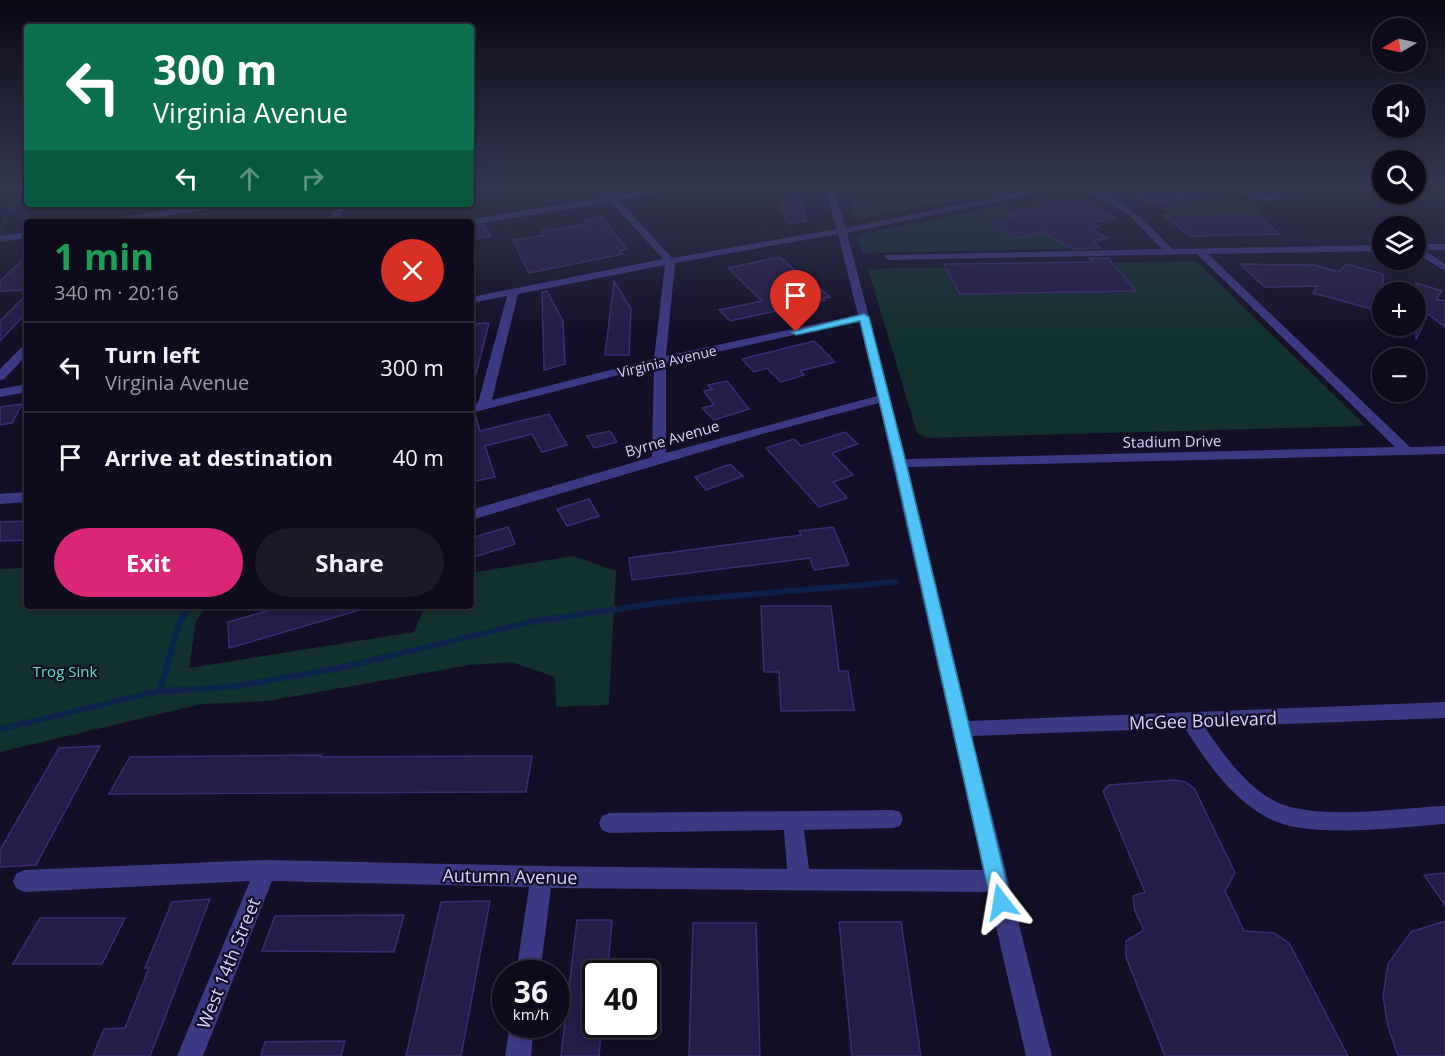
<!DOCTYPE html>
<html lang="en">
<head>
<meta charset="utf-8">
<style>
	:root { --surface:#0e0b1c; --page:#1c1929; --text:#f1f3f6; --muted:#9b9ba3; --line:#2e2b3b; --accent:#db2777 }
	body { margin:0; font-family:"Open Sans",sans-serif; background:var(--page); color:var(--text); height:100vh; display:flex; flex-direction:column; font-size:22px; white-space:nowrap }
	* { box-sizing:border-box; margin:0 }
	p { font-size:20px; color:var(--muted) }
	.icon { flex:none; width:33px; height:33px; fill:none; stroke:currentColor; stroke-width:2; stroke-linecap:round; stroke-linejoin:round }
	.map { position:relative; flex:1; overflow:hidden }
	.drawer { position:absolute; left:24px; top:219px; width:450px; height:390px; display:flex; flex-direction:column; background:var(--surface); border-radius:6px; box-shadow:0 3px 9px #0003,0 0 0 2px var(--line) }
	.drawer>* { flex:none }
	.banner { position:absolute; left:24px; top:24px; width:450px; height:183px; border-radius:6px; box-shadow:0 3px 9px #0003,0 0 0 2px var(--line); background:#0b6e4f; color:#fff; overflow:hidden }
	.needle { width:39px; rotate:261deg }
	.fabs { position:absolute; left:1372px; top:18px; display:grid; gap:12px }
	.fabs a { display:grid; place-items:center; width:54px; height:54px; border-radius:50%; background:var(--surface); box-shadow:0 3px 9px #0003,0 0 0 2px var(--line); font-size:30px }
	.speed { position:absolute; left:492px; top:960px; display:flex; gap:12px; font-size:30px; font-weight:700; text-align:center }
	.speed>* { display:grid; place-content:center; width:78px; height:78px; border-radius:50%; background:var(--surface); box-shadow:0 3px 9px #0003,0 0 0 2px var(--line); line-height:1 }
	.speed small { font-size:15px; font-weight:400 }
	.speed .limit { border:3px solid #111; border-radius:9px; background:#fff; color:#111 }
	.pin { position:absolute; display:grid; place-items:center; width:51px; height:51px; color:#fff; margin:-62px -26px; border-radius:50% 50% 50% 0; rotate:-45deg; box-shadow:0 0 6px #0007 }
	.pin .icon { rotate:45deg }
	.me { position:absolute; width:66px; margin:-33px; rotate:346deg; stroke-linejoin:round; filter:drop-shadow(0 0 4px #0008) }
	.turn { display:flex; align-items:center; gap:21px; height:126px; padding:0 30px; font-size:27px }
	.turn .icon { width:78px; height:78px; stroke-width:2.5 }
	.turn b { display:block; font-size:42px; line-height:51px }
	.lanes { display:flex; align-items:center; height:57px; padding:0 30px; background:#0003; justify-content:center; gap:30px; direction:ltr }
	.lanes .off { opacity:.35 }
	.round { display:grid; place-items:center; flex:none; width:63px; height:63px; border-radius:32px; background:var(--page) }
	.summary { display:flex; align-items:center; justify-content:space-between; height:102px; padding:0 30px }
	h1 { font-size:36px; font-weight:700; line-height:45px; color:#1e9e55 }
	.action { display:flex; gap:12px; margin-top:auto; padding:12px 30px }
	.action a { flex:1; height:69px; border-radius:36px; background:var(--accent); color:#fff; font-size:24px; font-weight:700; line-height:69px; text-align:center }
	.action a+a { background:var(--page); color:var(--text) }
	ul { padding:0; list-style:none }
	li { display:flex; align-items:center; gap:18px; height:90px; padding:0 30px; border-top:2px solid var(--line) }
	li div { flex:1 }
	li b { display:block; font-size:22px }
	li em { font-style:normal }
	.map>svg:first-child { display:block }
	.green { fill:#12302f }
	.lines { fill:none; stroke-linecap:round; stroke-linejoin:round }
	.stream-far1 { stroke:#0c2248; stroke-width:4 }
	.stream { stroke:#0c2248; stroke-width:6 }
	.building { fill:#241b47; stroke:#3b2d73; stroke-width:1.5 }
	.minor { fill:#3d3a85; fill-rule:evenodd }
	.route { fill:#4fc3f7; stroke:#337fa1; stroke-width:1.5 }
	.labels { text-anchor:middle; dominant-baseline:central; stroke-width:4.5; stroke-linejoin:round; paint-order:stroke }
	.far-street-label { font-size:14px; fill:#d9d4ff; stroke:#130f26 }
	.street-label { font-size:15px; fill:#d9d4ff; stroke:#130f26 }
	.park-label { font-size:15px; fill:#5fe0c0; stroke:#130f26 }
	.near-street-label { font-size:18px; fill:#d9d4ff; stroke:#130f26 }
</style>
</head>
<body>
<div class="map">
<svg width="1445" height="1056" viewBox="0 0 1445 1056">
	<rect width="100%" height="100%" fill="#130f26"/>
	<!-- green -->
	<g class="green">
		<path d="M845,187H996L998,190L997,192L990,194L855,219Z"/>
		<path d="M1210,198L1222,203L1248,202L1263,213L1174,215L1165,208Z"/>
		<path d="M1004,205L1015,211L1008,212L1013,216L987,222L1014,238L1044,232L1072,249L862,253L858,235Z"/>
		<path d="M1196,261L1366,426L927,438L917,433L868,269Z"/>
		<path d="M573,556L616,571L609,705L556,707L555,677L511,662L470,665L268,701L202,704L0,752V569L27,568V606H207L196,621L189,668L414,632L425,606H471V573Z"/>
	</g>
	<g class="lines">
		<!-- stream-far1 -->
		<path class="stream-far1" d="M0,234L9,210L27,192"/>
		<!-- stream -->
		<g class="stream">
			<path d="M159,691L231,687L335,669L535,621L673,601L896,582"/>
			<path d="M0,729L159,691C171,663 171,631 190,606"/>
		</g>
	</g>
	<!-- building -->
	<g class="building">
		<path d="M782,187H797L806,221L787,224L781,201H785Z"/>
		<path d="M1145,187H1210V193L1153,205L1124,191Z"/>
		<path d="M1086,203L1114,218L1091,223L1098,227L1090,229L1107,238L1094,241L1100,248L1072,249L1043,232L1015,238L989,223L1016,217L1010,214L1020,212L1017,210L1043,205L1047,208L1059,205L1064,208Z"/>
		<path d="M1254,213L1280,234L1189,236L1164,215Z"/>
		<path d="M602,217L627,249L620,251L623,254L529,273L513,240L545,235L542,231L587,224L584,220Z"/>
		<path d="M483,225L491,236L471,240V227Z"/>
		<path d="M27,256V290L0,291V281Z"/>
		<path d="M780,257L810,284L813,283L830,297L823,298L825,300L730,321L719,310L762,301L728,268Z"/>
		<path d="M1089,258H1108L1136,291L960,294L944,264L1094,262Z"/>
		<path d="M1240,264L1315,265L1339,272L1346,264L1383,274V312L1313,293L1318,286L1265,287Z"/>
		<path d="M614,281L631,309L629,355H605Z"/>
		<path d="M1416,283L1442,291L1436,299L1445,301V327L1428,314L1416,340Z"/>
		<path d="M547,291L563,321L565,364L544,370L542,292Z"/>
		<path d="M27,294V312L0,341V321Z"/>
		<path d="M489,323L476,374L471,373V324Z"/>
		<path d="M814,341L835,362L800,371L804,375L781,382L767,368L754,372L742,359Z"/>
		<path d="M727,381L749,409L714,420L702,408L714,405L704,391L712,389L708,385Z"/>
		<path d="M22,404L12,423L0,425V407Z"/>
		<path d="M475,414L480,431L549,414L567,445L542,452L532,434L485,446L495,477L471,482V415Z"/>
		<path d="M610,431L617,442L594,448L587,436Z"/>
		<path d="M845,432L858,444L832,453L853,475L833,482L847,498L819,507L766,448L794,439L801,446Z"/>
		<path d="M730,464L743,476L706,490L695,477Z"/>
		<path d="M589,499L599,516L567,526L557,509Z"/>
		<path d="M27,521V540L0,541V522Z"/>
		<path d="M508,527L515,544L471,558V538Z"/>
		<path d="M833,527L849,565L814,570L810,558L632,580L629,558L801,535L799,531Z"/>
		<path d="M285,606H360V610L229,648L228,622Z"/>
		<path d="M761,606H831L839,671H848L854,710L781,711L779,672H764Z"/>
		<path d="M100,746L36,865L0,867V850L59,748Z"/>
		<path d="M321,755L320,757L532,756L526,792L109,794L130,757Z"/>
		<path d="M1174,780L1185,782L1194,788L1235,873L1225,891L1244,931L1274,933L1289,943L1348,1056H1165L1126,957V941L1144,930L1135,911L1133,896L1145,892L1103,791L1109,785Z"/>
		<path d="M1445,873V905L1424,875Z"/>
		<path d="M210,899L150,1056H93L104,1029L125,1028L149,968H145L172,902Z"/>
		<path d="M490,901L461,1056H406L441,902Z"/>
		<path d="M404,915L394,952L262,951L275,916Z"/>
		<path d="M40,918H125L102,964H13Z"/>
		<path d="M577,920H612L607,974H596V1024H602L599,1056H561Z"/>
		<path d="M1445,921V1056H1398L1388,1026L1383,997L1388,964L1411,932Z"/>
		<path d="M839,922H901L921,1056H852Z"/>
		<path d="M693,923H756L760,1056H689Z"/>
		<path d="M345,1041L341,1056H261L265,1042Z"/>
	</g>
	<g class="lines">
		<!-- minor -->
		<g class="minor">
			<path d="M611,187H619L617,196L671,187H690L619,200L672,258L837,229L824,187H832L846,228L1048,187H1064L847,233L906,459L1395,447L1197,254L889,260L884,257L886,255L1162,249L1129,215L1078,187C1113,187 1149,225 1172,249L1383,245V251L1208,254L1410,447L1445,446V454L908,467L969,721L1445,702V718L1205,727C1221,753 1252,793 1281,804C1326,820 1397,808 1445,806V824C1399,827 1307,840 1268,818C1231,798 1207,763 1185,728L972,736L1052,1056H1026L988,892L551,888L540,974H516L529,887L272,881L203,1056H177L250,881L24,892L16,888L13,881L16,874L24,870L265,860L541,866L787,869L784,830L609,833L602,830L599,823L602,816L609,813L893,810L900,812L903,819L900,826L893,828L804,830L809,869L983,870L879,403L762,434L471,520V510L652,457L654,366L471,413V405L478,403L507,296L471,303V297L663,259L611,202L471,225V222H466L471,219L608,197ZM838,234L858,315L666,356L675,263ZM665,265L654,359L492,400L518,294ZM859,321L877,396L666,453V363Z"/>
			<path d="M1229,187C1240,187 1247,191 1257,194C1265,196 1273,194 1280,198C1267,206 1240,196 1229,187Z"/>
			<path d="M206,204H227L223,207L127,222H105L110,219Z"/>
			<path d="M338,204H346L337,222H327Z"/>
			<path d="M27,232V238L0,242V236Z"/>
			<path d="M1416,244H1445V250H1424L1445,264V271L1416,253Z"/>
			<path d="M27,345V355L4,379L0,380V369L23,346Z"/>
			<path d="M27,384V392L0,397V389Z"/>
			<path d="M27,492V502L0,504V494Z"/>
			<path d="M510,1024H534L531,1056H505Z"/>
		</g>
	</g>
	<!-- sky -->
	<linearGradient id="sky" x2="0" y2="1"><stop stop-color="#0a0815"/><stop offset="0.56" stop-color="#333752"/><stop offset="1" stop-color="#333752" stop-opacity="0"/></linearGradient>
	<rect width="1445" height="335" fill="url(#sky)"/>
	<!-- route -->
	<path class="route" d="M864,314L869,317L906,463L1011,902L1008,909L1001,912L994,909L991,902L894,463L860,321L796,335L791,332Z"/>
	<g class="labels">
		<!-- far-street labels -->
		<g class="far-street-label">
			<text transform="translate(667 361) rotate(-13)">Virginia Avenue</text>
		</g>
		<!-- street labels -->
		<g class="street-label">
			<text transform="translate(672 438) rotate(-16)">Byrne Avenue</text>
			<text transform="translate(1172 441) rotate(-1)">Stadium Drive</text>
		</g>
		<!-- park labels -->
		<g class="park-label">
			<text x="65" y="671">Trog Sink</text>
		</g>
		<!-- near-street labels -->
		<g class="near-street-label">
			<text transform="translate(1203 720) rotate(-2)">McGee Boulevard</text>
			<text transform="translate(510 876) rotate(1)">Autumn Avenue</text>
			<text transform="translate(228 963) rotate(-68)">West 14th Street</text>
		</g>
	</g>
</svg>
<div class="fabs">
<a><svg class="needle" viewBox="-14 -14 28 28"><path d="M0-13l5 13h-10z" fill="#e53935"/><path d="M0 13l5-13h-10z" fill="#9b9ba3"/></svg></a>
<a><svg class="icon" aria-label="sound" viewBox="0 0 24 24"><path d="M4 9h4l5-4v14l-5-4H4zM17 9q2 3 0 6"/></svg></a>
<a><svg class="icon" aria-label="search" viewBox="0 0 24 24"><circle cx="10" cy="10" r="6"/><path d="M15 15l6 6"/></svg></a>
<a><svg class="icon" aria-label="layers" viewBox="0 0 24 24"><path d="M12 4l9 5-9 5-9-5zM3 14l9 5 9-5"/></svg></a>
<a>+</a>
<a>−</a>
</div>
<div class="speed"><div>36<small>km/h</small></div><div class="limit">40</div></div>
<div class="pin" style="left:796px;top:332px;background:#d93025"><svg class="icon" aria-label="arrive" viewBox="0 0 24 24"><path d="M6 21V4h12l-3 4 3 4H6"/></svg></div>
<svg class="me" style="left:1001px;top:902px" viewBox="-20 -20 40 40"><path d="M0-17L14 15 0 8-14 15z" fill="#4fc3f7" stroke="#fff" stroke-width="4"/></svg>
<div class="banner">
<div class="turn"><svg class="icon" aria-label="left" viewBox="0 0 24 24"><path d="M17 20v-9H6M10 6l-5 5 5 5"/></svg><div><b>300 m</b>Virginia Avenue</div></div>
<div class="lanes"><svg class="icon" aria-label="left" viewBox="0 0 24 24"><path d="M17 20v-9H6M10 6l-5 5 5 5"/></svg><svg class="icon off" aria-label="ahead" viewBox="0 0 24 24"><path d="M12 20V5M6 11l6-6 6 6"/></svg><svg class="icon off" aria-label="right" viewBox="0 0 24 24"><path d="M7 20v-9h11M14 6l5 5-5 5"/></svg></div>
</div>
<section class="drawer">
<div class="summary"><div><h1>1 min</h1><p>340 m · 20:16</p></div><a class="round" style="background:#d93025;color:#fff"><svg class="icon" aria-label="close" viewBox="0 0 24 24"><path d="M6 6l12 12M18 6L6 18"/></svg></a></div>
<ul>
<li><svg class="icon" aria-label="left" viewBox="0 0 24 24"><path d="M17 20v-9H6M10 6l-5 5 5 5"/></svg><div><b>Turn left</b><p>Virginia Avenue</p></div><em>300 m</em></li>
<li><svg class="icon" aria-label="arrive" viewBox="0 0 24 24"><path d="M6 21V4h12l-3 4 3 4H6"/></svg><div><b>Arrive at destination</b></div><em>40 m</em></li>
</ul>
<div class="action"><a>Exit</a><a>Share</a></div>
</section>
</div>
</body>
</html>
